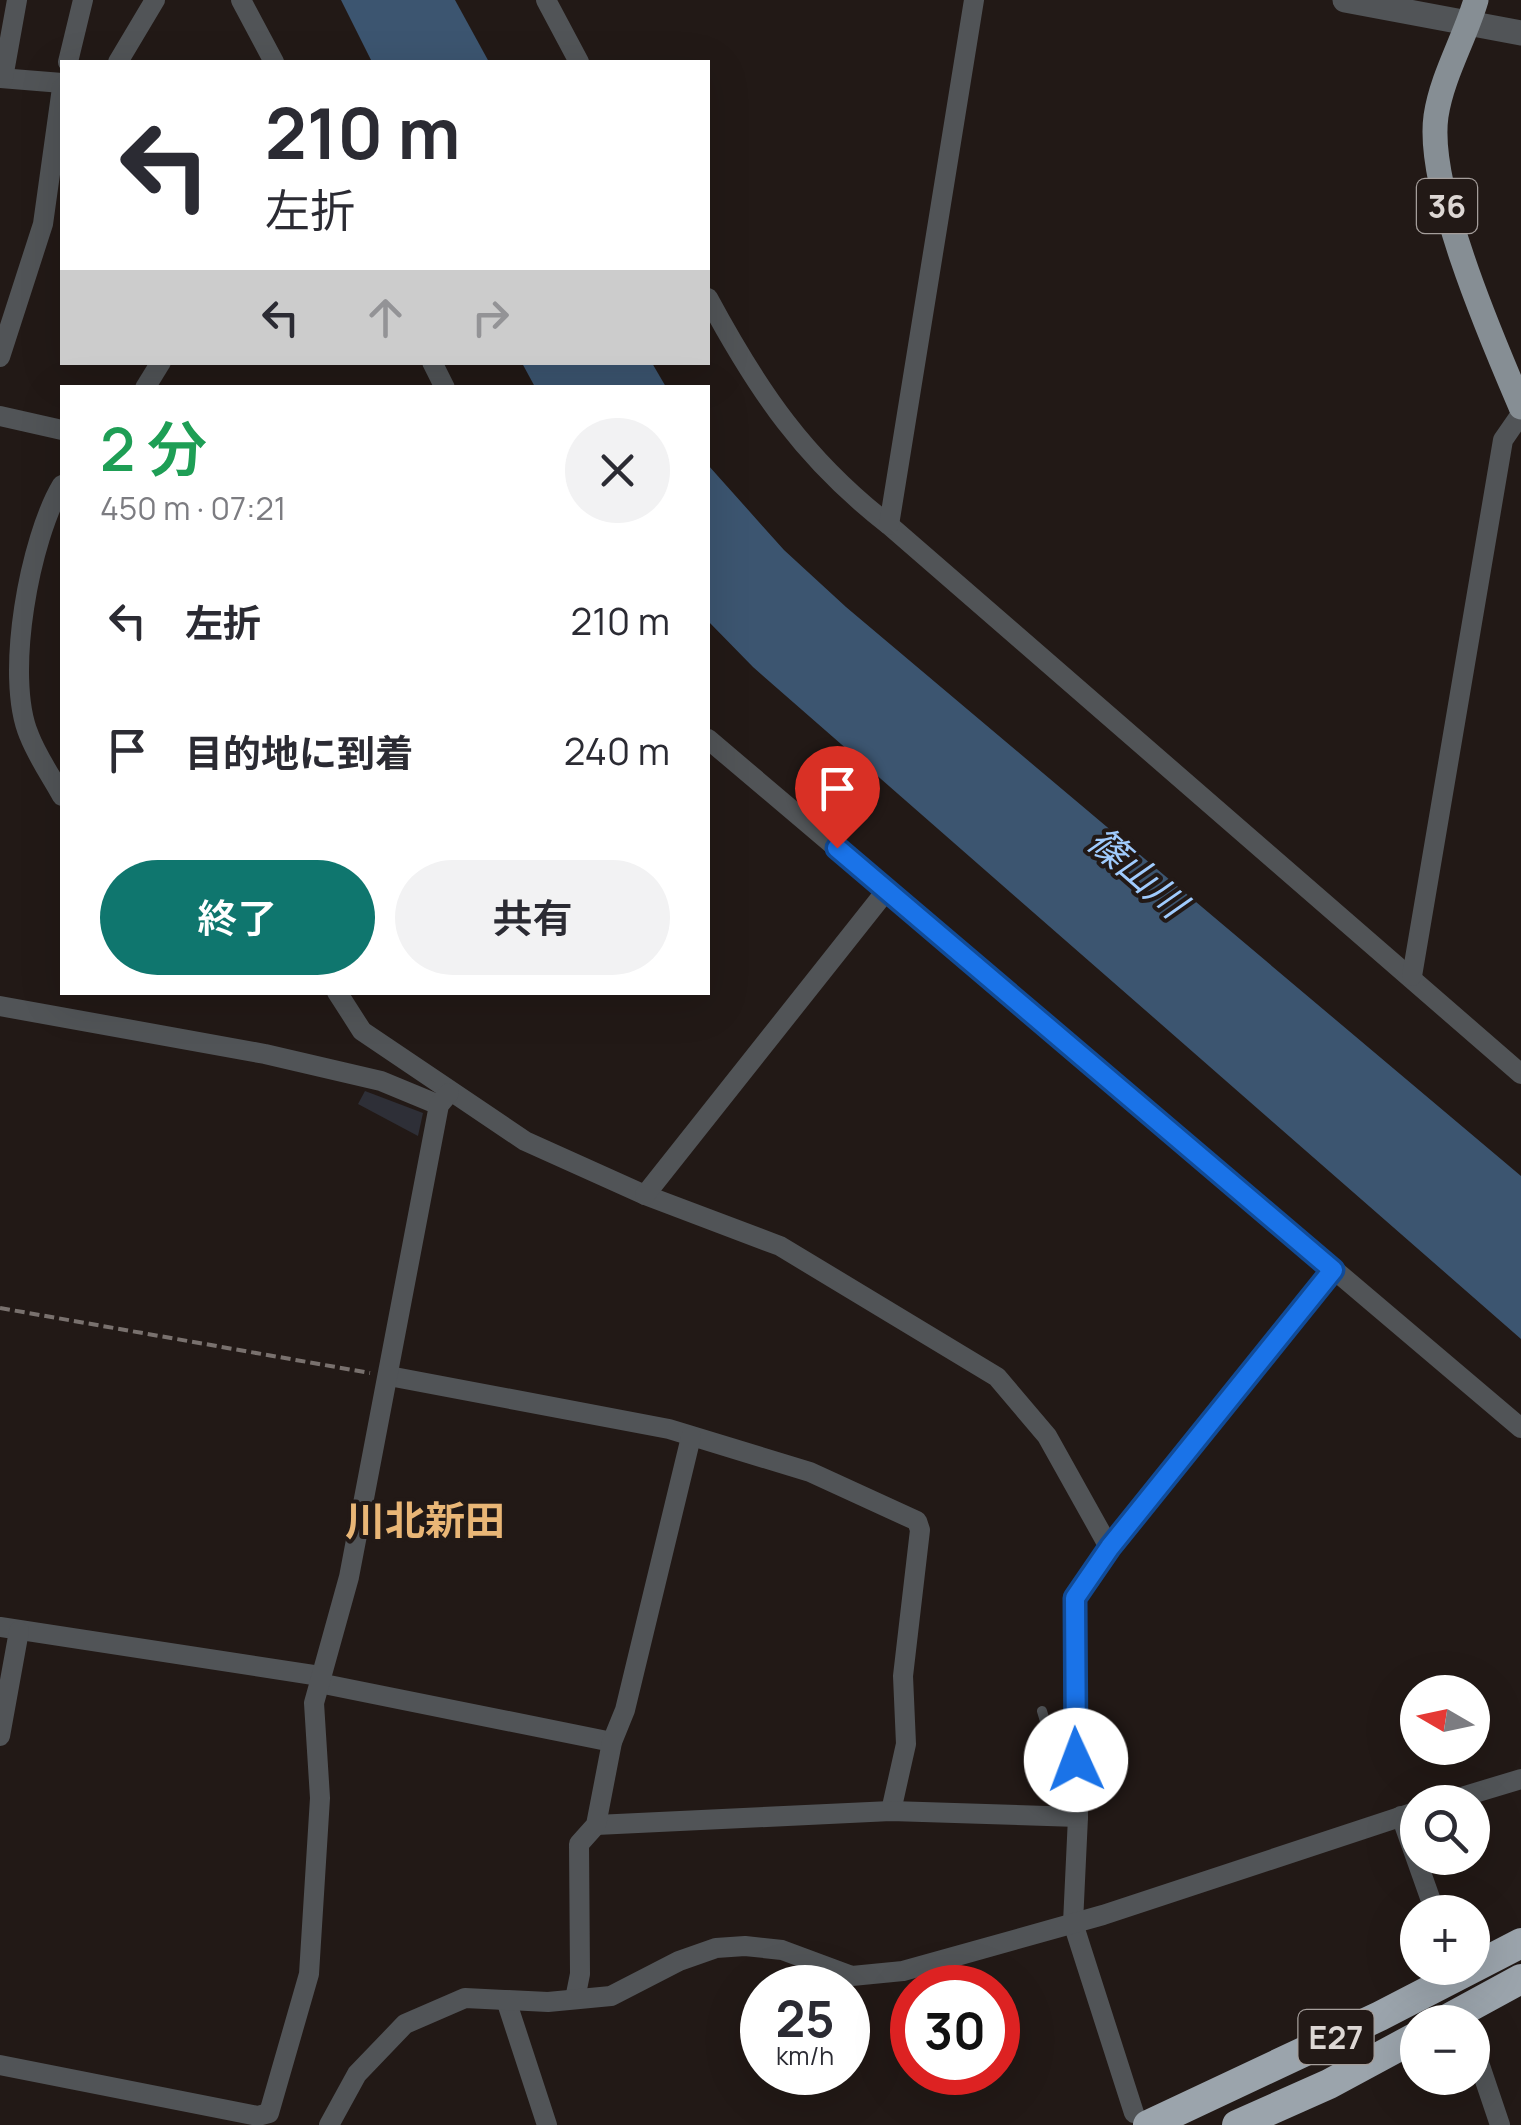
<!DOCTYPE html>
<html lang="ja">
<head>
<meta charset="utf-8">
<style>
	:root { --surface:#fff; --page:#f2f2f3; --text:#2b2b33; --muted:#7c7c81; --accent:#0f766e }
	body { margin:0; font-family:Manrope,"Noto Sans JP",sans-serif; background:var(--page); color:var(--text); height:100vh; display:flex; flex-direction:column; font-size:38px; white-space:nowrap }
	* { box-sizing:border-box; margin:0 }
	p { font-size:32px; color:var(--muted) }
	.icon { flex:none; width:55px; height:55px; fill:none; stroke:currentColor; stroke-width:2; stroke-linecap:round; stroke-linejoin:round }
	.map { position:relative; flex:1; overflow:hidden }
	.drawer { position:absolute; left:60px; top:385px; width:650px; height:610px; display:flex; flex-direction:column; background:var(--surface); border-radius:0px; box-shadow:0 10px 40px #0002 }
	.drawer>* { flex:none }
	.guide { position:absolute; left:60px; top:60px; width:650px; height:305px; border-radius:0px; box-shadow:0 10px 40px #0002; background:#fff; color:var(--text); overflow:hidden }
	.needle { width:65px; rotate:279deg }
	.controls { position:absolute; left:1400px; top:1675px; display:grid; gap:20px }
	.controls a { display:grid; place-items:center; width:90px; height:90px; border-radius:50%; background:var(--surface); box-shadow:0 10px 40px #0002; font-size:50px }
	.speed { position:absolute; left:740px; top:1965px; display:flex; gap:20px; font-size:50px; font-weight:700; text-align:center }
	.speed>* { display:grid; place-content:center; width:130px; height:130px; border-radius:50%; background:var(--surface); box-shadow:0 10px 40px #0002; line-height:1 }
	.speed small { font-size:25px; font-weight:400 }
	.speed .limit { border:15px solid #d22; background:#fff; color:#111 }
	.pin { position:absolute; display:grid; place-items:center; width:85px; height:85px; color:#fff; margin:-102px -42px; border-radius:50% 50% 50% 0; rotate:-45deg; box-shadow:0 0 10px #0007 }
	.pin .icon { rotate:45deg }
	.me { position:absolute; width:110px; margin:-55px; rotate:358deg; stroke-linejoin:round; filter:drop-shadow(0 0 8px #0008) }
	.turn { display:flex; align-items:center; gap:35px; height:210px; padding:0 40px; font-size:45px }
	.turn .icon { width:130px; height:130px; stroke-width:2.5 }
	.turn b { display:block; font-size:70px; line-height:85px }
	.lanes { display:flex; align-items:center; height:95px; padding:0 40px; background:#0003; justify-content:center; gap:50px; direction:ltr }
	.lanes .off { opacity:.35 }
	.round { display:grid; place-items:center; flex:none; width:105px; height:105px; border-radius:52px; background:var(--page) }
	.summary { display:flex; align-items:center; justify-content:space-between; height:170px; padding:0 40px }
	h1 { font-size:60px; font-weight:600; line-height:75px; color:#1e9e55 }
	.action { display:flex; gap:20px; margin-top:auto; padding:20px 40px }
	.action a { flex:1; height:115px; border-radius:60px; background:var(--accent); color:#fff; font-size:40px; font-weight:600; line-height:115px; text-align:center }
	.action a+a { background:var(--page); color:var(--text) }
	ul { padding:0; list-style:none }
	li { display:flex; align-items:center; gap:30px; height:130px; padding:0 40px }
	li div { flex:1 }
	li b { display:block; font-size:38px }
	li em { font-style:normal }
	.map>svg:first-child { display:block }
	.water { fill:#3c5570 }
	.building { fill:#2e2f37 }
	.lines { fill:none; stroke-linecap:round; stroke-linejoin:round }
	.path { stroke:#79716e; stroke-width:4; stroke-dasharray:10 5; stroke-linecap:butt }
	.service { stroke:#515457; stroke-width:10 }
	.minor { stroke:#515457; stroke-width:20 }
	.tertiary { stroke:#515457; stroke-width:25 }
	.primary { stroke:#868e94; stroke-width:25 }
	.motorway { stroke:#9ba4ac; stroke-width:30 }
	.route-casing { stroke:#114b97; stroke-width:25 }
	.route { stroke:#1a73e8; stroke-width:18 }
	.labels { text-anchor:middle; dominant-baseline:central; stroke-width:8; stroke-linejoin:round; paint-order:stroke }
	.shield { fill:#221916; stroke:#a59e9b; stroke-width:2.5 }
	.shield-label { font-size:32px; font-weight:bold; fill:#ddd7d4 }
	.water-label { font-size:38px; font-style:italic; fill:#a0cbfd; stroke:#221916 }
	.quarter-label { font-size:40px; font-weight:bold; fill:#e9b676; stroke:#221916 }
</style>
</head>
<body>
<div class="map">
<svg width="1521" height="2125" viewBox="0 0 1521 2125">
	<rect width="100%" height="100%" fill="#221916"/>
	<!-- water -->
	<g class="water">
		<path d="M341,0H455L489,62H372Z"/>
		<path d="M522,363H652L666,387H535Z"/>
		<path d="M708,465L784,550L846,607L1521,1176V1339L753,667L708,621Z"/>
	</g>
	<!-- building -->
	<path class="building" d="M365,1091L423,1113L418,1136L358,1104Z"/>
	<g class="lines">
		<!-- path -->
		<path class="path" d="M0,1308L370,1373"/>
		<!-- service -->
		<path class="service" d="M1042,1711L1062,1778L1074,1794"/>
		<!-- minor -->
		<g class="minor">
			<path d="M241,0L274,62"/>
			<path d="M546,0L579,62"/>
			<path d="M68,62L83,0"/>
			<path d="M118,62L155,0"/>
			<path d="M0,78L62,83"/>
			<path d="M3,78L17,0"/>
			<path d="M708,298C758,391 805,460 889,525L1521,1074"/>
			<path d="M0,357L43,224L62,88"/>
			<path d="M432,362L445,388"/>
			<path d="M145,388L161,362"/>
			<path d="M0,416L62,430"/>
			<path d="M62,485C30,538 4,676 29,735C37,756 51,776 62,796"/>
			<path d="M889,525L974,0"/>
			<path d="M708,739L1521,1428"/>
			<path d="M1412,976L1503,440L1521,414"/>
			<path d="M337,992L362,1031L525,1141L645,1195L780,1246L997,1377L1047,1436L1109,1547"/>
			<path d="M0,1006L265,1054L381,1081L439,1105"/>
			<path d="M645,1195L886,891"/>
			<path d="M389,1376L669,1429L810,1472L917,1521L920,1530L903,1676L906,1744L891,1811"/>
			<path d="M0,1627L320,1676"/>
			<path d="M319,1683L612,1742"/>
			<path d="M0,1736L19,1631"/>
			<path d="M1445,1802L1521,1779"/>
			<path d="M1401,1816L1435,1912"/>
			<path d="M596,1825L891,1811L1078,1817"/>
			<path d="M575,1999L580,1974L579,1844L596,1825L612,1742L625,1710L691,1437"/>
			<path d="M506,2000L547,2125"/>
			<path d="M1472,2042L1500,2125"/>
			<path d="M0,2065L258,2116L269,2113L309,1974L320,1798L314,1703L349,1577L439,1105L449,1093"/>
			<path d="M1134,2113L1073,1923L1078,1817L1075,1597L1109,1547L1333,1270"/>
			<path d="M329,2125L357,2074L405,2024L465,1998L548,2002L611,1996L679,1961L716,1948L745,1946L782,1950L852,1976L903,1971L1103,1915L1418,1811"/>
		</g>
		<!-- tertiary -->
		<path class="tertiary" d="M1345,0L1521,33"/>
		<!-- primary -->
		<path class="primary" d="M1476,0C1465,38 1442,76 1436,116C1426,187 1491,337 1521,407"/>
		<!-- motorway -->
		<g class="motorway">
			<path d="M1442,2022L1521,1979"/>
			<path d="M1148,2125L1380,2016L1521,1943"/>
			<path d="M1237,2125L1329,2084L1418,2036"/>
		</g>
	</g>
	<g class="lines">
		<!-- route casing -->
		<g class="route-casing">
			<path id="route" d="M837,848L1333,1270L1110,1547L1075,1598L1076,1760"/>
		</g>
		<!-- route -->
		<use href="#route" class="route"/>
	</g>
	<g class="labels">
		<!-- shield labels -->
		<g class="shield">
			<rect x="1417" y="179" width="60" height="54" rx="8"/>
			<rect x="1298.5" y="2010" width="75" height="54" rx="8"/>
		</g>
		<g class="shield-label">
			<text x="1447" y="206">36</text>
			<text x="1336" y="2037">E27</text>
		</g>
		<!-- water labels -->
		<g class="water-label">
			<text transform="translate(1138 871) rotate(41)">篠山川</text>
		</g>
		<!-- quarter labels -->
		<g class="quarter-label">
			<text x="425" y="1519">川北新田</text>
		</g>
	</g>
</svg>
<div class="controls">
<a><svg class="needle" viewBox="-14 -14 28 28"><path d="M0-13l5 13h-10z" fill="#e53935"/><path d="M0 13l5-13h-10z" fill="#7c7c81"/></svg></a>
<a><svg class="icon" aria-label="search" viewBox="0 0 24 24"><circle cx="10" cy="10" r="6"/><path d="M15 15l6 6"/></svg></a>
<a>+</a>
<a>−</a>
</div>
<div class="speed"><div>25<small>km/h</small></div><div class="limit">30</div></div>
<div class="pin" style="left:837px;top:848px;background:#d93025"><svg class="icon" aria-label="arrive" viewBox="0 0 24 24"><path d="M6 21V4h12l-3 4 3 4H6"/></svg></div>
<svg class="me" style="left:1076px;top:1760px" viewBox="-20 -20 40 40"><circle r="19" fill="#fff"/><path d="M0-13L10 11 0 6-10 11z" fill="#1a73e8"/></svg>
<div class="guide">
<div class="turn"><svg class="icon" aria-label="left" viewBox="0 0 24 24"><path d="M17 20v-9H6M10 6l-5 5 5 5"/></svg><div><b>210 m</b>左折</div></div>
<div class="lanes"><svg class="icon" aria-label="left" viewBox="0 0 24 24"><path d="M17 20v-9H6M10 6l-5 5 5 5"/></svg><svg class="icon off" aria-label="ahead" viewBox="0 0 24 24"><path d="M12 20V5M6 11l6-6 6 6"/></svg><svg class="icon off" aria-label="right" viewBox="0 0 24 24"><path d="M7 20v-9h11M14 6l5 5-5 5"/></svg></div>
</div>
<section class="drawer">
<div class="summary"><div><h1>2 分</h1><p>450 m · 07:21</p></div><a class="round"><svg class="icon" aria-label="close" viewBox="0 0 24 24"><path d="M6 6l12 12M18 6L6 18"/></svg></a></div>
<ul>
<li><svg class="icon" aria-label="left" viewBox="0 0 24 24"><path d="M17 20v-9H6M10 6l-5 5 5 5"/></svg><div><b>左折</b></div><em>210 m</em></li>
<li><svg class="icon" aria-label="arrive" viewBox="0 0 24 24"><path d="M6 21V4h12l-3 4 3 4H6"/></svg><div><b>目的地に到着</b></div><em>240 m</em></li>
</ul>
<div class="action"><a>終了</a><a>共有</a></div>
</section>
</div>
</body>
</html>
